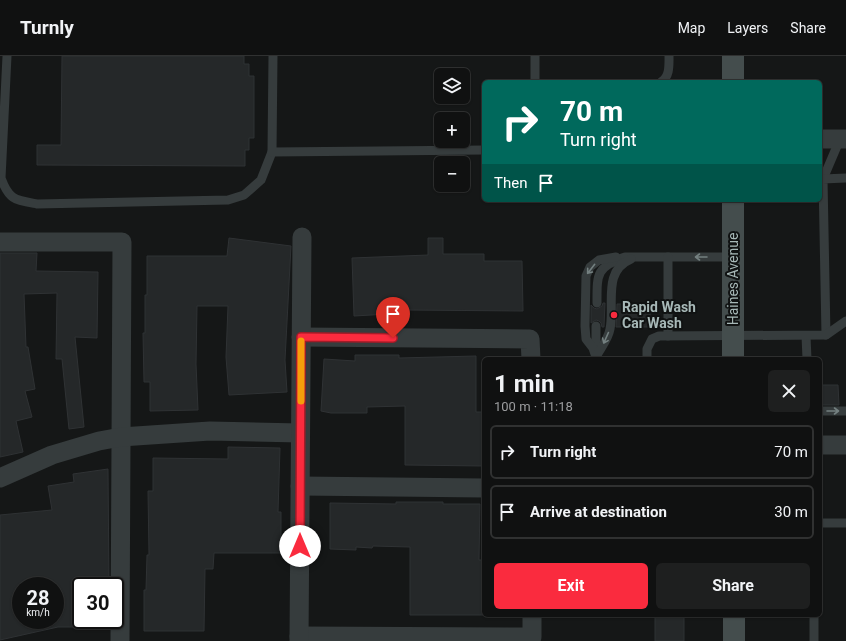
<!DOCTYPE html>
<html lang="en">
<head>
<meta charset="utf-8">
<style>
	:root { --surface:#101111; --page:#1e1f1f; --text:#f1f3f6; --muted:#9c9d9f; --line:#303131; --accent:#fa2b3e }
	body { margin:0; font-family:Roboto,sans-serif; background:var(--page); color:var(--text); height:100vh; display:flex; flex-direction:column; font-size:15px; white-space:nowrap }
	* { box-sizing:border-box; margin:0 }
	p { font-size:13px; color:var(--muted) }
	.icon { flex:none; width:22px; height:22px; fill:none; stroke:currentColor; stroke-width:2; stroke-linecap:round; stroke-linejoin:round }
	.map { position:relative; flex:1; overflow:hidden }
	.details { position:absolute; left:482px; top:301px; width:340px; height:260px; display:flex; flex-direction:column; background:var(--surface); border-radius:6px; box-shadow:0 1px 3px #0004,0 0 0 1px var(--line) }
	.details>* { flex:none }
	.guide { position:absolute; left:482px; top:24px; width:340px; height:122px; border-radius:6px; box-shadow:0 1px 3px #0004,0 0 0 1px var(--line); background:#00695c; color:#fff; overflow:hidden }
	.buttons { position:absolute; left:434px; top:12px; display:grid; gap:8px }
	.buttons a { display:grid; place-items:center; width:36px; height:36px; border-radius:6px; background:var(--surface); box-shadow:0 1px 3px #0004,0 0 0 1px var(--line); font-size:20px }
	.speed { position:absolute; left:12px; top:521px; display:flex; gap:8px; font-size:20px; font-weight:700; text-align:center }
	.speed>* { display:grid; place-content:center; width:52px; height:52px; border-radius:50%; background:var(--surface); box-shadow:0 1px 3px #0004,0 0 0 1px var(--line); line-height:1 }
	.speed small { font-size:10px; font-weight:400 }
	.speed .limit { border:2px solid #111; border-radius:6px; background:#fff; color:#111 }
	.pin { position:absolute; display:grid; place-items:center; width:34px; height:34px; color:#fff; margin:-41px -17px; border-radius:50% 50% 50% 0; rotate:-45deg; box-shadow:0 0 4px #0007 }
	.pin .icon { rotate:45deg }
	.me { position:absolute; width:44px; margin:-22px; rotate:0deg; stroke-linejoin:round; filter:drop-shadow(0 0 3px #0008) }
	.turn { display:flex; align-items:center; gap:14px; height:84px; padding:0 12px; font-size:18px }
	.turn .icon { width:52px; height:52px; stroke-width:2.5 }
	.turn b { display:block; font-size:28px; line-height:34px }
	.then { display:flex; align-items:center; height:38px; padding:0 12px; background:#0003; gap:8px; font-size:15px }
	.round { display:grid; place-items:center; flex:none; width:42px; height:42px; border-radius:6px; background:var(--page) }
	.summary { display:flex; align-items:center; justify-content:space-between; height:68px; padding:0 12px }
	h1 { font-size:24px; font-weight:700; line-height:30px }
	.primary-button { display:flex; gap:8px; margin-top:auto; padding:8px 12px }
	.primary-button a { flex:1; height:46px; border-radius:6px; background:var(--accent); color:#fff; font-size:16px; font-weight:700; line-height:46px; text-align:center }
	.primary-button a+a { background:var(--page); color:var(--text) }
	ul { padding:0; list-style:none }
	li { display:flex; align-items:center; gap:12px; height:54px; margin:0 8px 6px; padding:0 4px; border:2px solid var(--line); border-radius:6px }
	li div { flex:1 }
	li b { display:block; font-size:15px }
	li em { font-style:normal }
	header { display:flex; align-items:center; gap:24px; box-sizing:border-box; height:56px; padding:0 20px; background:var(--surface); border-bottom:1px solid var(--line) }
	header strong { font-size:19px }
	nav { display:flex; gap:22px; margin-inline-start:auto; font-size:14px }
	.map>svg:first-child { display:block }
	.building { fill:#252829; stroke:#2f3234; fill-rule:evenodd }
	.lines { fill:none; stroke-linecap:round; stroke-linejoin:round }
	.service { stroke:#363c3d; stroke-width:9 }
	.minor { stroke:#363c3d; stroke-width:19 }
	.secondary { stroke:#444d4d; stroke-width:22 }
	.oneway { stroke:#748080 }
	.route-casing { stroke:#a21c28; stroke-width:10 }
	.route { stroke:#fa2b3e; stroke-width:7 }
	.slow { stroke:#f59e0b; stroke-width:7 }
	.poi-dot { fill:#fa2b3e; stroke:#101212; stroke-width:1.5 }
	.labels { text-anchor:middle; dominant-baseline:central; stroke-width:4; stroke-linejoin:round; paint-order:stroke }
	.street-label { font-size:14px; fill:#a7b8b7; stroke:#101212 }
	.poi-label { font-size:14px; font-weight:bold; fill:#a7b8b7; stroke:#101212; text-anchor:start }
</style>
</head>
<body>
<header>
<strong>Turnly</strong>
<nav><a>Map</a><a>Layers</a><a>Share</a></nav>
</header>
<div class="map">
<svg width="846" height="585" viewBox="0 0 846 585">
	<rect width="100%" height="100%" fill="#151717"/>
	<!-- building -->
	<g class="building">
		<path d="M62,0H244V8H249V20H254V82H249V94H245V110L37,109V89H61Z"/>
		<path d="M229,182L291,190L285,304L287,336L229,339L226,301L228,250H197L196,308L198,354L150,355V326H144L143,277H145V239H147V200H227Z"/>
		<path d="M428,182H443V198H484V205H522L523,255L406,254V257L354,260L352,202L428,199Z"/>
		<path d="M0,197H37L36,215L98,216L97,282L75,281L84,371L69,373L62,303H56L57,237L24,238L26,291H28L35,333L25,335L32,361L16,365L23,396L0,401Z"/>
		<path d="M603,247H605L604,271H602L601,267L599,265L596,264L591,267V249L594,252L597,253L602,250Z"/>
		<path d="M617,248H650V271H616Z"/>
		<path d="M355,299H399V302L476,300V356H484V410L405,409V350L367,351V357H331L321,355L324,303L355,305Z"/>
		<path d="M822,329H838L839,349H822Z"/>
		<path d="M228,391L280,392L278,456H281V497H214L213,513H205L204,575H144V534H146L147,499H149L148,435H153V402L228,403Z"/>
		<path d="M108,413L109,530H81V571H58L0,584V459L52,454L48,430L74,426L73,418ZM21,530H55V564H21Z"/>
		<path d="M396,446H443V448H480L479,504H484V559H410V491L373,490L372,492L356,491V494L330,493V447L396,448Z"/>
		<rect x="655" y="559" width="29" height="26"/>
	</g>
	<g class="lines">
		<!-- service -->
		<g class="service">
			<path d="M7,0L1,122C9,144 15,144 37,148L228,144L244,139L261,124L272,96"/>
			<path d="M273,0L272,96L484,94"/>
			<path d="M535,26V0"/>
			<path d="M661,26C670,21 669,9 669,0"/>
			<path d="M823,123L840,83"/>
			<path d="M597,247C597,218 596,211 625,201H733"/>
			<path d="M596,270V297"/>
			<path d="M826,279L823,123L846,122"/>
			<path d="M668,280V201"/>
			<path d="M806,280L807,303"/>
			<path d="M596,301L593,292L586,283L585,270L586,220L590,211L599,204L616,201"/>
			<path d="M596,301C601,291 608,284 610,273C615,249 602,215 631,203"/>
			<path d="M647,303V293L652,283L659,280L826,279L846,265"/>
			<path d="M820,355H846"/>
			<path d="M820,467H846"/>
			<path d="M814,559V585"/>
		</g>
		<!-- minor -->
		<g class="minor">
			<path d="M820,83H846"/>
			<path d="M0,186H122L120,585"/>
			<path d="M301,281L530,283L531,303"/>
			<path d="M820,389H846"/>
			<path d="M0,422L52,399L99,385L121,381L210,375L300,377"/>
			<path d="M300,430L484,432"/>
			<path d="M299,580L532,581V559"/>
			<path d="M299,585L302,181"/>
		</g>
		<!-- secondary -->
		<g class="secondary">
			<path d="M733,26V0"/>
			<path d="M733,144V303"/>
			<path d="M734,559V585"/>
		</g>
	</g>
	<!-- one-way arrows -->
	<defs><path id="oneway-shaft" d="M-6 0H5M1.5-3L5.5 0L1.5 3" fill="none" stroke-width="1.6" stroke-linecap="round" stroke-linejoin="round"/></defs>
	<g class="oneway">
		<use href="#oneway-shaft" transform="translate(701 201) rotate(180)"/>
		<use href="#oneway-shaft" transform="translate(591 213) rotate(128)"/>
		<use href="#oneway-shaft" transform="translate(606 282) rotate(114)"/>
		<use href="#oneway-shaft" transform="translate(833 355)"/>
	</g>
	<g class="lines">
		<!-- route casing -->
		<g class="route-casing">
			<path id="route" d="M300,490L301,281L393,282"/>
		</g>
		<!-- route -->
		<use href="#route" class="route"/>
		<!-- slow -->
		<path class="slow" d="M301,345V285"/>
	</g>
	<!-- markers -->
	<circle class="poi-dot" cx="614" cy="259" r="4"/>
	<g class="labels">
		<!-- street labels -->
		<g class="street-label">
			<text transform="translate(733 223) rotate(-90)">Haines Avenue</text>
		</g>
		<!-- poi labels -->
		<g class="poi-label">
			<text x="622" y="251">Rapid Wash<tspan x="622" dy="16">Car Wash</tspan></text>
		</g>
	</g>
</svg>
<div class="buttons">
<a><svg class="icon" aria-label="layers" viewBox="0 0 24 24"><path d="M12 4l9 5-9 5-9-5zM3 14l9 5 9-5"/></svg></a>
<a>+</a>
<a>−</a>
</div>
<div class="speed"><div>28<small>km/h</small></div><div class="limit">30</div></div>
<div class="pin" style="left:393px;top:282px;background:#d93025"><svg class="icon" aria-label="arrive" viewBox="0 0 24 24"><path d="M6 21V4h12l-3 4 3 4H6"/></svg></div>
<svg class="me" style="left:300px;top:490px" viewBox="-20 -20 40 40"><circle r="19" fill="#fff"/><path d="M0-13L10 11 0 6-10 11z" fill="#fa2b3e"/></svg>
<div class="guide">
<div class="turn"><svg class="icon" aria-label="right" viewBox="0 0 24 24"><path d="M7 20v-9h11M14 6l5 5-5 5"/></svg><div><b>70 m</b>Turn right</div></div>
<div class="then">Then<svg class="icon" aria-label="arrive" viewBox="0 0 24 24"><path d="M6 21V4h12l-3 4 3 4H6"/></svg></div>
</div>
<section class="details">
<div class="summary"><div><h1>1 min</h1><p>100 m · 11:18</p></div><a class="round"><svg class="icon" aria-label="close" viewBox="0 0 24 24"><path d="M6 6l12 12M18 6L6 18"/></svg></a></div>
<ul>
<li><svg class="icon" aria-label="right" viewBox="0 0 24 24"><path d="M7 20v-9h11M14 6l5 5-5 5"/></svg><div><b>Turn right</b></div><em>70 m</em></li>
<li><svg class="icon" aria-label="arrive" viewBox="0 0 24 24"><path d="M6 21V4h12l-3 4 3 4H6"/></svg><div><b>Arrive at destination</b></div><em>30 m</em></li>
</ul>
<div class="primary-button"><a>Exit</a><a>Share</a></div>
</section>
</div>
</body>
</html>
